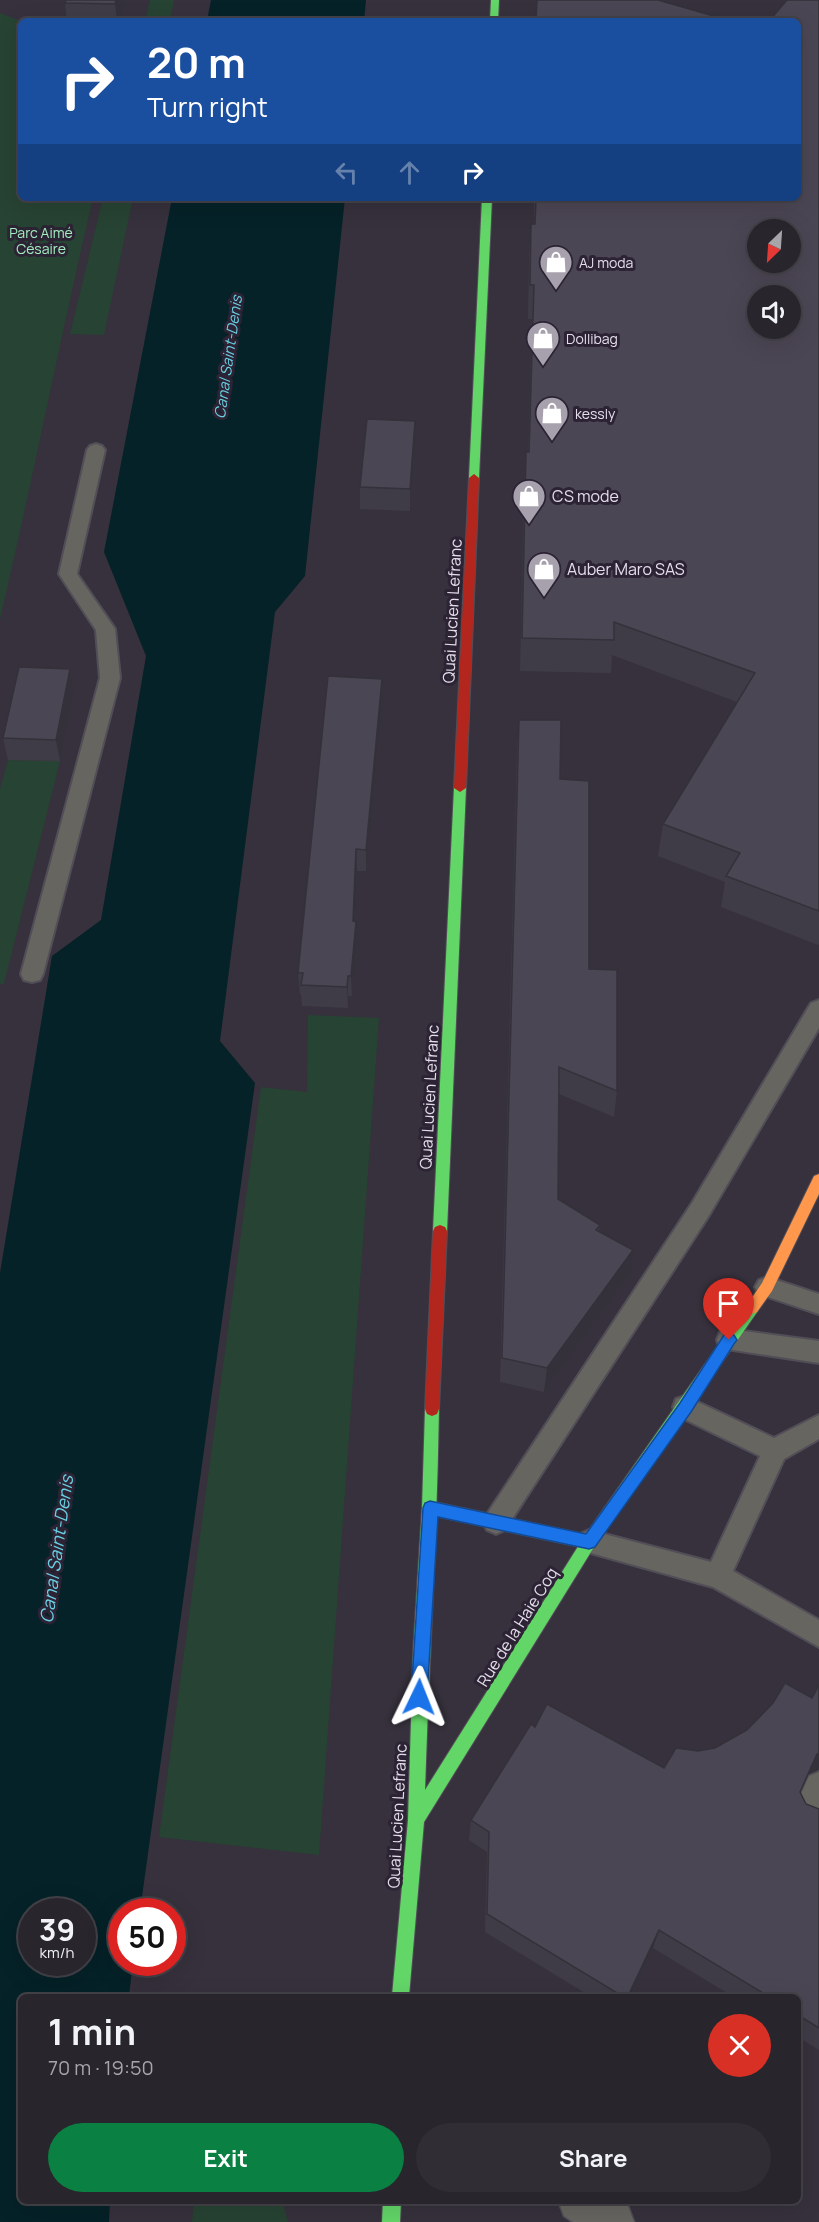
<!DOCTYPE html>
<html lang="en">
<head>
<meta charset="utf-8">
<style>
	:root { --surface:#28252d; --page:#302d35; --text:#f1f3f6; --muted:#a5a5aa; --line:#444249; --accent:#0b8043 }
	body { margin:0; font-family:Manrope,sans-serif; background:var(--page); color:var(--text); height:100vh; display:flex; flex-direction:column; font-size:22px; white-space:nowrap }
	* { box-sizing:border-box; margin:0 }
	p { font-size:20px; color:var(--muted) }
	.icon { flex:none; width:33px; height:33px; fill:none; stroke:currentColor; stroke-width:2; stroke-linecap:round; stroke-linejoin:round }
	.map { position:relative; flex:1; overflow:hidden }
	.details { position:absolute; left:18px; top:1994px; width:783px; height:210px; display:flex; flex-direction:column; background:var(--surface); border-radius:9px; box-shadow:0 6px 24px #0002,0 0 0 2px var(--line) }
	.details>* { flex:none }
	.banner { position:absolute; left:18px; top:18px; width:783px; height:183px; border-radius:9px; box-shadow:0 6px 24px #0002,0 0 0 2px var(--line); background:#1a4fa0; color:#fff; overflow:hidden }
	.needle { width:39px; rotate:205deg }
	.tools { position:absolute; left:747px; top:219px; display:grid; gap:12px }
	.tools a { display:grid; place-items:center; width:54px; height:54px; border-radius:50%; background:var(--surface); box-shadow:0 6px 24px #0002,0 0 0 2px var(--line); font-size:30px }
	.speed { position:absolute; left:18px; top:1898px; display:flex; gap:12px; font-size:30px; font-weight:700; text-align:center }
	.speed>* { display:grid; place-content:center; width:78px; height:78px; border-radius:50%; background:var(--surface); box-shadow:0 6px 24px #0002,0 0 0 2px var(--line); line-height:1 }
	.speed small { font-size:15px; font-weight:400 }
	.speed .limit { border:9px solid #d22; background:#fff; color:#111 }
	.pin { position:absolute; display:grid; place-items:center; width:51px; height:51px; color:#fff; margin:-62px -26px; border-radius:50% 50% 50% 0; rotate:-45deg; box-shadow:0 0 6px #0007 }
	.pin .icon { rotate:45deg }
	.me { position:absolute; width:66px; margin:-33px; rotate:2deg; stroke-linejoin:round; filter:drop-shadow(0 0 4px #0008) }
	.turn { display:flex; align-items:center; gap:21px; height:126px; padding:0 30px; font-size:27px }
	.turn .icon { width:78px; height:78px; stroke-width:2.5 }
	.turn b { display:block; font-size:42px; line-height:51px }
	.lanes { display:flex; align-items:center; height:57px; padding:0 30px; background:#0003; justify-content:center; gap:30px; direction:ltr }
	.lanes .off { opacity:.35 }
	.round { display:grid; place-items:center; flex:none; width:63px; height:63px; border-radius:32px; background:var(--page) }
	.headline { display:flex; align-items:center; justify-content:space-between; height:102px; padding:0 30px }
	h1 { font-size:36px; font-weight:700; line-height:45px }
	.cta { display:flex; gap:12px; margin-top:auto; padding:12px 30px }
	.cta a { flex:1; height:69px; border-radius:36px; background:var(--accent); color:#fff; font-size:24px; font-weight:700; line-height:69px; text-align:center }
	.cta a+a { background:var(--page); color:var(--text) }
	.map>svg:first-child { display:block }
	.green { fill:#274333 }
	.water { fill:#052228; fill-rule:evenodd }
	.lines { fill:none; stroke-linecap:round; stroke-linejoin:round }
	.lane-casing { stroke:#524e57; stroke-width:4 }
	.street-casing { stroke:#524e57; stroke-width:3 }
	.fast-casing { stroke:#524e57; stroke-width:2 }
	.slow-casing { stroke:#524e57; stroke-width:2 }
	.jam-casing { stroke:#524e57; stroke-width:2 }
	.lane { fill:#676560; fill-rule:evenodd }
	.street { fill:#676560; fill-rule:evenodd }
	.fast { fill:#63d668; fill-rule:evenodd }
	.slow { fill:#ff974d; fill-rule:evenodd }
	.jam { fill:#b3261e; fill-rule:evenodd }
	.wall { fill:#403c47 }
	.shaded-wall { fill:#34313a }
	.building { fill:#4b4653; stroke:#34313a; stroke-width:1.5; fill-rule:evenodd }
	.route { fill:#1a73e8; stroke:#114b97; stroke-width:1.5 }
	.labels { text-anchor:middle; dominant-baseline:central; stroke-width:6; stroke-linejoin:round; paint-order:stroke }
	.far-park-label { font-size:14px; fill:#a2eebe; stroke:#2c2335 }
	.far-poi-label { font-size:14px; fill:#e4deea; stroke:#2c2335; text-anchor:start }
	.far-water-label { font-size:15px; font-style:italic; fill:#68d0e3; stroke:#2c2335 }
	.poi-label { font-size:16px; fill:#e4deea; stroke:#2c2335; text-anchor:start }
	.street-label { font-size:16px; fill:#e4deea; stroke:#2c2335 }
	.water-label { font-size:18px; font-style:italic; fill:#68d0e3; stroke:#2c2335 }
</style>
</head>
<body>
<div class="map">
<svg width="819" height="2222" viewBox="0 0 819 2222">
	<rect width="100%" height="100%" fill="#36313c"/>
	<!-- green -->
	<g class="green">
		<path d="M150,0H174L170,21H145Z"/>
		<path d="M0,13L21,21V198H93C60,338 33,479 0,619Z"/>
		<path d="M103,198H133L104,335L70,334Z"/>
		<path d="M8,760L60,761L4,984H0V789Z"/>
		<path d="M308,1015L379,1018L319,1855L159,1837L261,1087L307,1092Z"/>
		<path d="M194,2201H282L288,2222H192Z"/>
	</g>
	<!-- water -->
	<g class="water">
		<path d="M211,0H366L364,21H207Z"/>
		<path d="M172,198H345L305,576L275,612L220,1041L255,1083L140,1911H122V1962H133L129,1996H21V2200L110,2201L109,2222H0V1273L52,956L101,920L146,656L104,552ZM32,1911H82V1962H32Z"/>
	</g>
	<g class="lines">
		<!-- lane casing -->
		<g class="lane-casing">
			<g id="lane">
				<path d="M96,444L102,446L105,450L77,574L115,629L120,678L43,974L40,980L32,982L24,980L21,974L100,678L96,630L59,574L87,450L90,446Z"/>
				<path d="M819,1000V1028L708,1217L505,1530L496,1534L487,1530L483,1522L487,1514L692,1203L811,1003Z"/>
				<path d="M767,1277L819,1294V1314L759,1294L755,1287L759,1280Z"/>
				<path d="M729,1329L819,1341V1363L720,1348L717,1340L720,1332Z"/>
				<path d="M685,1396L774,1438L819,1415V1439L784,1459L733,1571L819,1620V1647L713,1587L580,1550L576,1542L580,1534L589,1530L711,1562L760,1456L676,1415L673,1407L676,1399Z"/>
				<path d="M819,1772V1833L797,1822L793,1812L809,1776Z"/>
			</g>
		</g>
		<!-- street casing -->
		<g class="street-casing">
			<path id="street" d="M558,2200H620L628,2206L634,2222H573L564,2216Z"/>
		</g>
		<!-- fast casing -->
		<g class="fast-casing">
			<g id="fast">
				<path d="M491,0H499L498,21H490Z"/>
				<path d="M482,198H492L479,478L474,482L469,478Z"/>
				<path d="M460,784L466,788L447,1231L445,1235L440,1237L435,1235L433,1231L454,788Z"/>
				<path d="M752,1302L757,1304L759,1308L757,1312L594,1547L424,1822L409,1996H392L408,1820L413,1654L422,1508L425,1409L427,1404L432,1402L437,1404L439,1409C437,1536 429,1663 425,1790L584,1537L747,1304Z"/>
				<path d="M383,2200H401L400,2222H382Z"/>
			</g>
		</g>
		<!-- slow casing -->
		<g class="slow-casing">
			<g id="slow">
				<path d="M819,1174V1194L772,1291L757,1312L752,1314L747,1312L745,1308L762,1283L814,1176Z"/>
				<path d="M430,1501L589,1535L594,1537L597,1542L594,1547L589,1549L430,1515L425,1513L422,1508L425,1503Z"/>
			</g>
		</g>
		<!-- jam casing -->
		<g class="jam-casing">
			<g id="jam">
				<path d="M474,474L479,478L466,788L460,792L454,788L469,478Z"/>
				<path d="M440,1225L445,1227L447,1231L439,1409L437,1414L432,1416L427,1414L425,1409L433,1231L435,1227Z"/>
			</g>
		</g>
		<!-- lane -->
		<use href="#lane" class="lane"/>
		<!-- street -->
		<use href="#street" class="street"/>
		<!-- fast -->
		<use href="#fast" class="fast"/>
		<!-- slow -->
		<use href="#slow" class="slow"/>
		<!-- jam -->
		<use href="#jam" class="jam"/>
	</g>
	<!-- wall -->
	<g class="wall">
		<path d="M126,0L121,21H67L65,3Z"/>
		<path d="M819,0V944L818,945L721,907L725,882L658,856L663,824L737,702L612,655L611,673L520,671L524,486L526,452H528L532,319H528L529,257L531,224H534V198H647L656,201L798,198Z"/>
		<path d="M415,443L410,511L360,509V487Z"/>
		<path d="M70,669L74,691L60,761L8,760L3,738Z"/>
		<path d="M382,679L383,701L366,871H357L354,922H356L357,943L352,996H348V1008L302,1006L301,994H300L298,973Z"/>
		<path d="M519,720L560,779L589,969L617,1091L614,1117L559,1094L558,1199L600,1225L599,1231L629,1275L544,1392L500,1382L517,749Z"/>
		<path d="M819,1685V1770H818L808,1775L800,1792L806,1804L819,1809V2050L798,2037V1996H732L653,1948L630,1996H590L485,1932L487,1852L469,1840L471,1820L535,1727L664,1768L698,1751L715,1748L812,1698Z"/>
	</g>
	<!-- shaded-wall -->
	<g class="shaded-wall">
		<path d="M116,0H126L121,21H117L115,4Z"/>
		<path d="M415,421V443L410,511V489Z"/>
		<path d="M70,669L74,691L60,761L56,740Z"/>
		<path d="M382,679L383,701L366,871V850Z"/>
		<path d="M356,849L357,871L353,942V921Z"/>
		<path d="M356,922L357,943L352,996L351,976Z"/>
		<path d="M348,976V1008L347,987Z"/>
		<path d="M633,1250L629,1275L544,1392L547,1368Z"/>
		<path d="M819,1753V1768L818,1770L807,1775L817,1754Z"/>
		<path d="M659,1930L653,1948L630,1996H628Z"/>
	</g>
	<!-- building -->
	<g class="building">
		<path d="M66,0H116L115,4L65,3Z"/>
		<path d="M537,0H658L731,21H536Z"/>
		<path d="M787,0H819V911L726,876L740,853L663,824L755,673L614,622V640L522,638L526,452H529L534,285H530L531,224H535L536,198H647L656,201L658,198H798V21H769ZM758,230H790V262H758ZM758,296H790V328H758Z"/>
		<path d="M367,419L415,421L410,489L360,487Z"/>
		<path d="M19,667L70,669L56,740L3,738Z"/>
		<path d="M328,676L382,679L366,850L356,849L353,921L356,922L351,976H348L347,987L301,985L303,973H298Z"/>
		<path d="M519,720H561L560,779L589,781V969L617,970V1091L559,1067L558,1199L600,1225L596,1230L633,1250L547,1368L502,1358Z"/>
		<path d="M785,1683L812,1698L819,1685V1753L817,1754L800,1792L806,1804L819,1809V2028L798,2015V1996H768L659,1930L628,1996H622L487,1914L489,1832L471,1820L531,1724L535,1727L547,1704L664,1768L676,1748L698,1751L715,1748L747,1730L773,1703Z"/>
	</g>
	<!-- route -->
	<path class="route" d="M729,1333L734,1335L737,1340L734,1344L691,1412L595,1547L589,1549L438,1517L427,1697L425,1702L419,1705L413,1702L411,1697L423,1508L425,1503L430,1501L586,1534L680,1403L724,1335Z"/>
	<!-- icons -->
	<defs>
		<g id="shop-pin" transform="scale(1.725)"><path d="M0 17L-7.5 6A9.5 9.5 0 1 1 7.5 6Z" fill="#a7a1ad" stroke="#2c2335"/><path d="M-5-2.5h2.3a2.7 3.5 0 0 1 5.4 0H5L5.5 6h-11ZM-1.5-2.5h3a1.5 2.3 0 0 0-3 0Z" fill="#fff"/></g>
	</defs>
	<g fill-rule="evenodd">
		<use href="#shop-pin" x="556" y="262"/>
		<use href="#shop-pin" x="543" y="338"/>
		<use href="#shop-pin" x="552" y="413"/>
		<use href="#shop-pin" x="529" y="496"/>
		<use href="#shop-pin" x="544" y="569"/>
	</g>
	<g class="labels">
		<!-- far-park labels -->
		<g class="far-park-label">
			<text x="41" y="232">Parc Aimé<tspan x="41" dy="16">Césaire</tspan></text>
		</g>
		<!-- far-poi labels -->
		<g class="far-poi-label">
			<text x="579" y="262">AJ moda</text>
			<text x="566" y="338">Dollibag</text>
			<text x="575" y="413">kessly</text>
		</g>
		<!-- far-water labels -->
		<g class="far-water-label">
			<text transform="translate(228 357) rotate(-82)">Canal Saint-Denis</text>
		</g>
		<!-- poi labels -->
		<g class="poi-label">
			<text x="552" y="496">CS mode</text>
			<text x="567" y="569">Auber Maro SAS</text>
		</g>
		<!-- street labels -->
		<g class="street-label">
			<text transform="translate(452 611) rotate(-87)">Quai Lucien Lefranc</text>
			<text transform="translate(429 1097) rotate(-87)">Quai Lucien Lefranc</text>
			<text transform="translate(517 1627) rotate(-58)">Rue de la Haie Coq</text>
			<text transform="translate(397 1816) rotate(-87)">Quai Lucien Lefranc</text>
		</g>
		<!-- water labels -->
		<g class="water-label">
			<text transform="translate(56 1549) rotate(-82)">Canal Saint-Denis</text>
		</g>
	</g>
</svg>
<div class="tools">
<a><svg class="needle" viewBox="-14 -14 28 28"><path d="M0-13l5 13h-10z" fill="#e53935"/><path d="M0 13l5-13h-10z" fill="#a5a5aa"/></svg></a>
<a><svg class="icon" aria-label="sound" viewBox="0 0 24 24"><path d="M4 9h4l5-4v14l-5-4H4zM17 9q2 3 0 6"/></svg></a>
</div>
<div class="speed"><div>39<small>km/h</small></div><div class="limit">50</div></div>
<div class="pin" style="left:729px;top:1340px;background:#d93025"><svg class="icon" aria-label="arrive" viewBox="0 0 24 24"><path d="M6 21V4h12l-3 4 3 4H6"/></svg></div>
<svg class="me" style="left:419px;top:1697px" viewBox="-20 -20 40 40"><path d="M0-17L14 15 0 8-14 15z" fill="#1a73e8" stroke="#fff" stroke-width="4"/></svg>
<div class="banner">
<div class="turn"><svg class="icon" aria-label="right" viewBox="0 0 24 24"><path d="M7 20v-9h11M14 6l5 5-5 5"/></svg><div><b>20 m</b>Turn right</div></div>
<div class="lanes"><svg class="icon off" aria-label="left" viewBox="0 0 24 24"><path d="M17 20v-9H6M10 6l-5 5 5 5"/></svg><svg class="icon off" aria-label="ahead" viewBox="0 0 24 24"><path d="M12 20V5M6 11l6-6 6 6"/></svg><svg class="icon" aria-label="right" viewBox="0 0 24 24"><path d="M7 20v-9h11M14 6l5 5-5 5"/></svg></div>
</div>
<section class="details">
<div class="headline"><div><h1>1 min</h1><p>70 m · 19:50</p></div><a class="round" style="background:#d93025;color:#fff"><svg class="icon" aria-label="close" viewBox="0 0 24 24"><path d="M6 6l12 12M18 6L6 18"/></svg></a></div>
<div class="cta"><a>Exit</a><a>Share</a></div>
</section>
</div>
</body>
</html>
